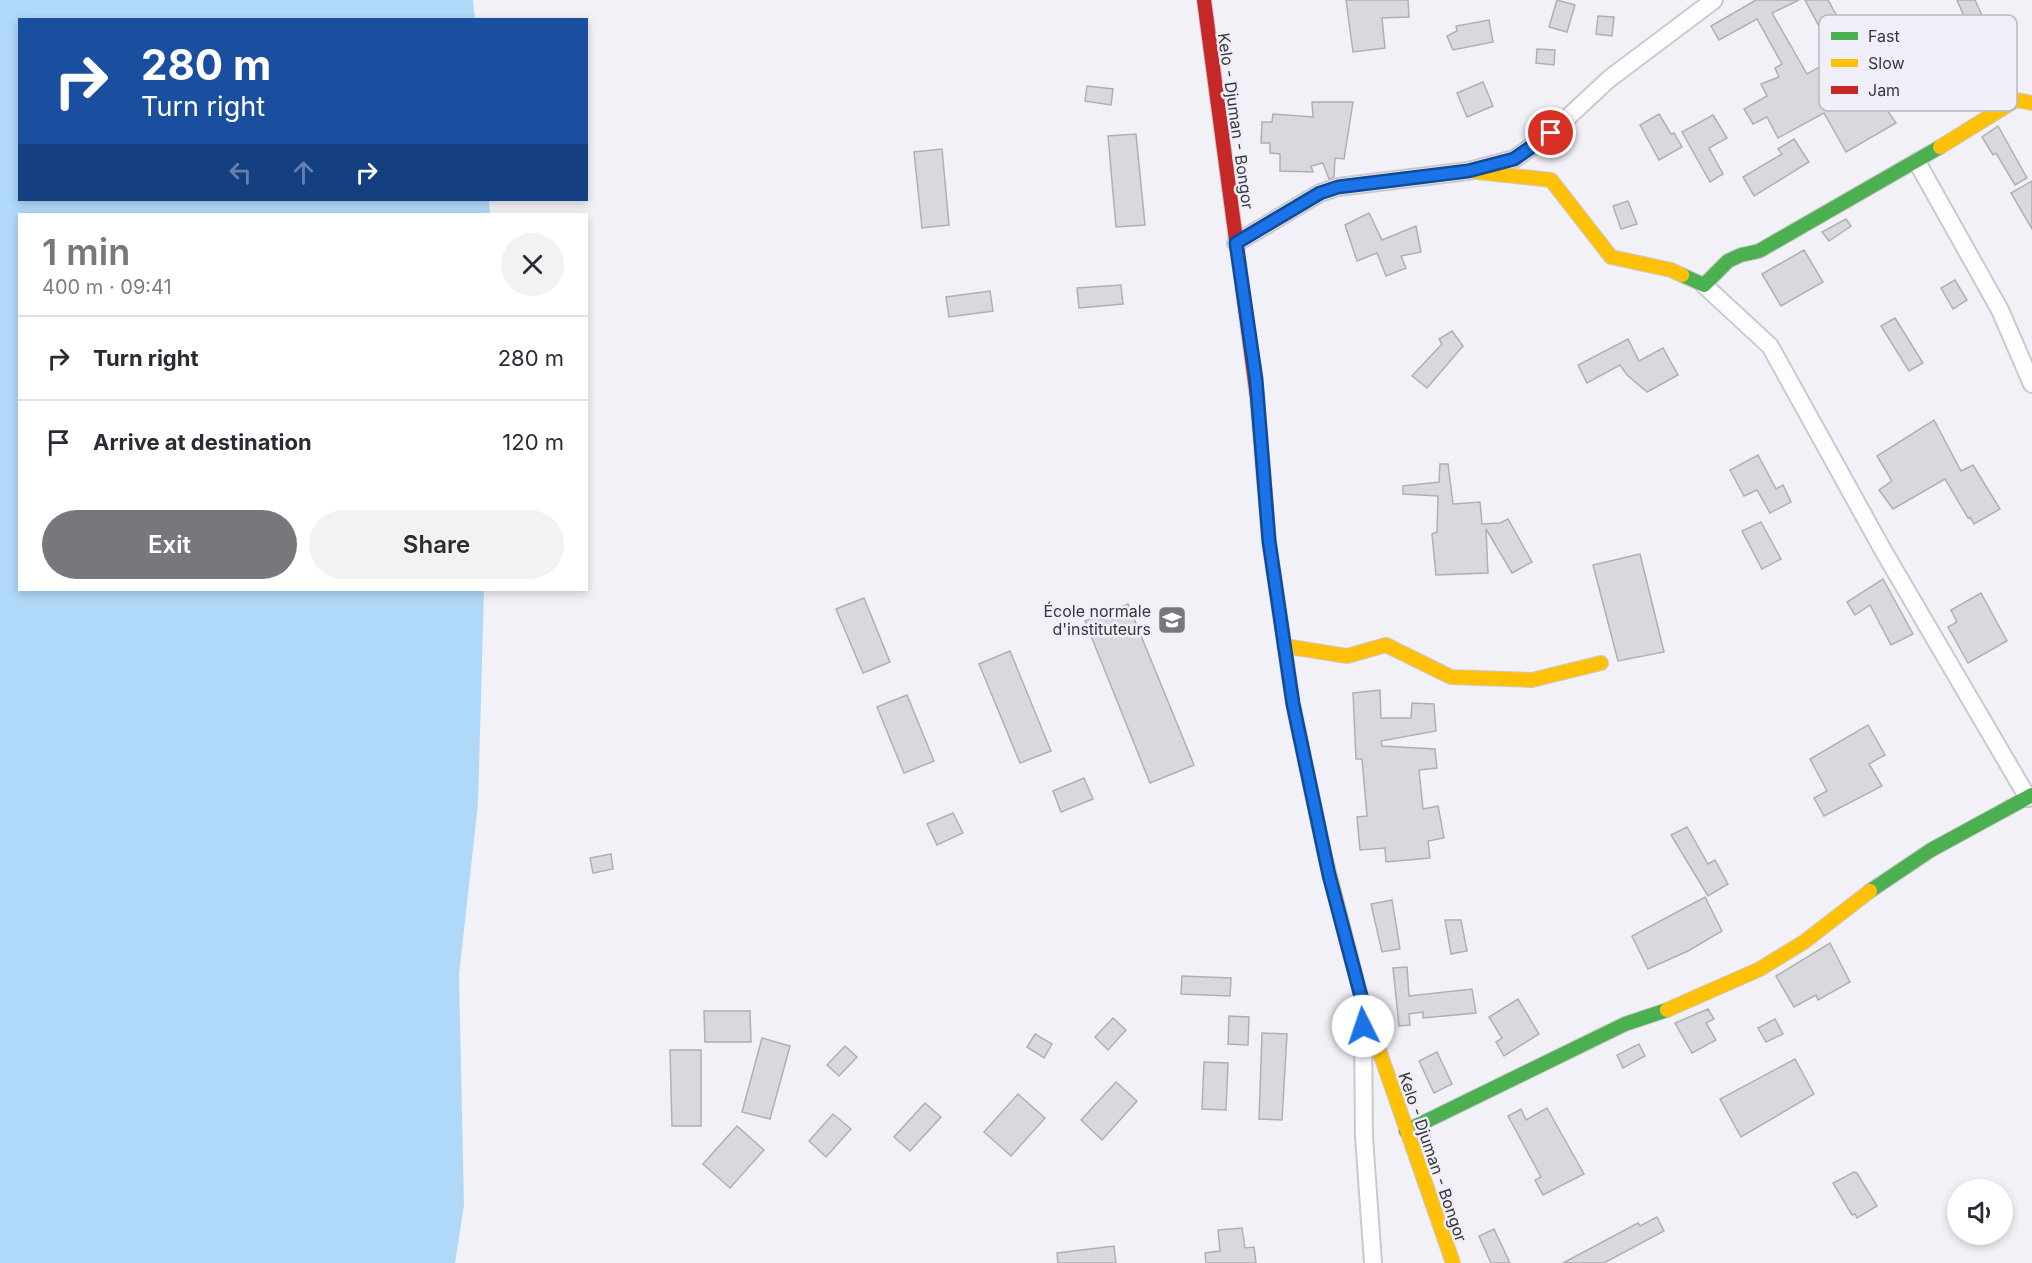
<!DOCTYPE html>
<html lang="en">
<head>
<meta charset="utf-8">
<style>
	:root { --surface:#fff; --page:#f2f2f3; --text:#2b2b33; --muted:#7c7c81; --line:#e1e1e2; --accent:#78787c }
	body { margin:0; font-family:Inter,sans-serif; background:var(--page); color:var(--text); height:100vh; display:flex; flex-direction:column; font-size:22px; white-space:nowrap }
	* { box-sizing:border-box; margin:0 }
	p { font-size:20px; color:var(--muted) }
	.icon { flex:none; width:33px; height:33px; fill:none; stroke:currentColor; stroke-width:2; stroke-linecap:round; stroke-linejoin:round }
	.map { position:relative; flex:1; overflow:hidden }
	.side { position:absolute; left:18px; top:213px; width:570px; height:378px; display:flex; flex-direction:column; background:var(--surface); border-radius:0px; box-shadow:0 3px 9px #0003 }
	.side>* { flex:none }
	.hud { position:absolute; left:18px; top:18px; width:570px; height:183px; border-radius:0px; box-shadow:0 3px 9px #0003; background:#1a4fa0; color:#fff; overflow:hidden }
	.tools { position:absolute; left:1947px; top:1179px; display:grid; gap:12px }
	.tools a { display:grid; place-items:center; width:66px; height:66px; border-radius:50%; background:var(--surface); box-shadow:0 3px 9px #0003; font-size:30px }
	.pin { position:absolute; display:grid; place-items:center; width:51px; height:51px; color:#fff; margin:-26px; border:3px solid #fff; border-radius:50%; box-shadow:0 2px 6px #0007 }
	.me { position:absolute; width:66px; margin:-33px; rotate:356deg; stroke-linejoin:round; filter:drop-shadow(0 0 4px #0008) }
	.turn { display:flex; align-items:center; gap:21px; height:126px; padding:0 24px; font-size:27px }
	.turn .icon { width:78px; height:78px; stroke-width:2.5 }
	.turn b { display:block; font-size:42px; line-height:51px }
	.lanes { display:flex; align-items:center; height:57px; padding:0 24px; background:#0003; justify-content:center; gap:30px; direction:ltr }
	.lanes .off { opacity:.35 }
	.round { display:grid; place-items:center; flex:none; width:63px; height:63px; border-radius:32px; background:var(--page) }
	.head { display:flex; align-items:center; justify-content:space-between; height:102px; padding:0 24px }
	h1 { font-size:36px; font-weight:600; line-height:45px; color:var(--accent) }
	.cta { display:flex; gap:12px; margin-top:auto; padding:12px 24px }
	.cta a { flex:1; height:69px; border-radius:36px; background:var(--accent); color:#fff; font-size:24px; font-weight:600; line-height:69px; text-align:center }
	.cta a+a { background:var(--page); color:var(--text) }
	ul { padding:0; list-style:none }
	li { display:flex; align-items:center; gap:18px; height:84px; padding:0 24px; border-top:2px solid var(--line) }
	li div { flex:1 }
	li b { display:block; font-size:22px }
	li em { font-style:normal }
	.map>svg:first-child { display:block }
	.water { fill:#b0d8f9 }
	.building { fill:#d8d8dd; stroke:#b0b0b4; stroke-width:1.5 }
	.lines { fill:none; stroke-linecap:round; stroke-linejoin:round }
	.street-casing { stroke:#cac9ce; stroke-width:20 }
	.fast-casing { stroke:#cac9ce; stroke-width:16 }
	.slow-casing { stroke:#cac9ce; stroke-width:16 }
	.jam-casing { stroke:#cac9ce; stroke-width:16 }
	.street { stroke:#fdfdfe; stroke-width:16 }
	.fast { stroke:#4caf50; stroke-width:14 }
	.slow { stroke:#ffc107; stroke-width:14 }
	.jam { stroke:#c62828; stroke-width:14 }
	.route-casing { stroke:#114b97; stroke-width:15 }
	.route { stroke:#1a73e8; stroke-width:10 }
	.labels { text-anchor:middle; dominant-baseline:central; stroke-width:5; stroke-linejoin:round; paint-order:stroke }
	.street-label { font-size:16px; fill:#37373a; stroke:#f0eff9 }
	.poi-label { font-size:16px; fill:#37373a; stroke:#f0eff9; text-anchor:end }
	.key { fill:#f0eff9; stroke:#b8b8c0; stroke-width:1.5 }
	.key-label { font-size:16px; fill:#37373a }
</style>
</head>
<body>
<div class="map">
<svg width="2032" height="1263" viewBox="0 0 2032 1263">
	<rect width="100%" height="100%" fill="#f2f1f7"/>
	<!-- water -->
	<path class="water" d="M0,0H473L475,19L20,20V200H489L490,214H20V590H484L478,804L459,975L464,1205L455,1263H0Z"/>
	<!-- building -->
	<g class="building">
		<path d="M1346,0H1408L1409,17L1382,18L1385,48L1353,52Z"/>
		<path d="M1557,0L1575,5L1567,32L1549,27Z"/>
		<path d="M1756,0H1799L1772,13L1807,74L1836,58L1805,0H1828L1854,47L1852,48L1859,61L1855,63L1896,123L1846,152L1824,113L1778,138L1767,117L1753,124L1744,109L1767,96L1761,84L1779,77L1775,68L1782,64L1757,19L1719,40L1711,26Z"/>
		<path d="M1957,0H1975L1987,26L1971,33Z"/>
		<path d="M1598,16L1614,17L1612,36L1596,34Z"/>
		<path d="M1489,20L1493,42L1453,50L1447,36L1457,31L1456,26Z"/>
		<path d="M1537,49L1555,50L1554,65L1536,63Z"/>
		<path d="M1483,82L1493,106L1467,117L1457,93Z"/>
		<path d="M1087,86L1113,89L1111,105L1085,101Z"/>
		<path d="M1312,102H1353L1344,159L1335,158L1334,177L1329,179L1323,163L1311,166L1313,172L1280,171V154L1270,153V143H1261L1262,122H1272L1273,114L1313,117Z"/>
		<path d="M1659,114L1671,134L1674,133L1682,147L1659,160L1640,125Z"/>
		<path d="M1713,115L1727,138L1709,148L1723,174L1710,182L1682,132Z"/>
		<path d="M1998,126L2027,178L2015,185L1996,153L1993,155L1982,137Z"/>
		<path d="M1136,134L1145,225L1116,227L1108,136Z"/>
		<path d="M1794,139L1809,162L1754,196L1743,177L1782,154L1778,149Z"/>
		<path d="M942,149L949,225L922,228L914,152Z"/>
		<path d="M2032,181V229L2011,193Z"/>
		<path d="M1628,201L1637,224L1621,229L1613,206Z"/>
		<path d="M1369,213L1382,240L1416,226L1421,252L1401,256L1406,268L1386,276L1377,253L1357,261L1345,225Z"/>
		<path d="M1846,219L1851,226L1829,241L1822,232Z"/>
		<path d="M1804,250L1823,282L1781,306L1762,274Z"/>
		<path d="M1955,280L1967,300L1953,309L1941,288Z"/>
		<path d="M1121,285L1123,304L1079,308L1077,288Z"/>
		<path d="M990,291L993,311L949,317L946,297Z"/>
		<path d="M1895,318L1923,363L1909,371L1881,326Z"/>
		<path d="M1452,331L1463,346L1427,388L1412,376L1442,344L1439,339Z"/>
		<path d="M1628,339L1639,361L1663,348L1678,375L1647,392L1627,375L1620,365L1587,383L1578,365Z"/>
		<path d="M1934,420L1961,471L1973,465L2000,509L1974,524L1970,517L1968,518L1945,479L1893,509L1879,490L1892,481L1877,456Z"/>
		<path d="M1758,455L1776,489L1783,485L1791,502L1770,513L1757,490L1744,496L1730,470Z"/>
		<path d="M1440,464H1448L1453,504L1480,502L1482,524L1500,523L1508,519L1532,562L1512,573L1486,529L1488,573L1436,575L1432,534L1437,532L1438,496L1403,494V486L1439,482Z"/>
		<path d="M1761,522L1781,559L1762,569L1742,531Z"/>
		<path d="M1640,554L1664,652L1618,661L1593,565Z"/>
		<path d="M1883,579L1913,634L1891,645L1870,605L1855,615L1847,602Z"/>
		<path d="M1981,593L2007,641L1968,663L1948,627L1957,622L1951,610Z"/>
		<path d="M864,598L890,662L863,673L836,609Z"/>
		<path d="M1128,604L1194,765L1150,783L1085,621Z"/>
		<path d="M1010,651L1051,751L1020,763L979,664Z"/>
		<path d="M1380,690L1381,718H1411L1412,703L1434,704L1436,731L1381,741L1382,746L1435,749L1437,768L1419,770L1423,809L1438,806L1444,838L1428,841L1430,858L1386,862L1385,848L1360,850L1357,817L1367,816L1362,759H1356L1353,693Z"/>
		<path d="M907,695L934,761L904,773L877,707Z"/>
		<path d="M1868,725L1885,755L1869,764L1882,786L1824,816L1814,798L1827,791L1810,759Z"/>
		<path d="M1084,778L1093,799L1061,812L1053,791Z"/>
		<path d="M953,813L963,833L937,845L927,824Z"/>
		<path d="M1687,827L1708,864L1715,860L1728,884L1708,896L1671,835Z"/>
		<path d="M611,854L613,869L593,873L590,858Z"/>
		<path d="M1705,897L1722,931L1688,951L1648,969L1632,936Z"/>
		<path d="M1392,900L1400,949L1382,952L1371,904Z"/>
		<path d="M1445,920H1461L1467,951L1451,954Z"/>
		<path d="M1830,943L1850,982L1818,1000L1816,995L1794,1007L1776,976Z"/>
		<path d="M1407,967L1409,996L1472,989L1476,1013L1423,1018V1012L1409,1014L1410,1025L1399,1026L1393,968Z"/>
		<path d="M1182,976L1231,978L1230,996L1181,994Z"/>
		<path d="M1518,999L1539,1034L1504,1056L1496,1042L1502,1038L1489,1017Z"/>
		<path d="M1708,1009L1714,1019L1706,1023L1716,1040L1692,1053L1675,1023Z"/>
		<path d="M704,1011H750L751,1042H705Z"/>
		<path d="M1229,1016L1249,1017L1248,1045L1228,1044Z"/>
		<path d="M1113,1018L1126,1030L1108,1050L1095,1037Z"/>
		<path d="M1775,1019L1783,1034L1766,1042L1758,1028Z"/>
		<path d="M1262,1033L1287,1034L1282,1120L1259,1119Z"/>
		<path d="M1035,1034L1052,1044L1044,1058L1027,1047Z"/>
		<path d="M762,1038L790,1046L770,1119L742,1112Z"/>
		<path d="M1639,1044L1645,1056L1623,1068L1617,1055Z"/>
		<path d="M845,1046L857,1057L839,1076L827,1065Z"/>
		<path d="M670,1050H701V1126H672Z"/>
		<path d="M1437,1052L1452,1084L1434,1093L1419,1061Z"/>
		<path d="M1795,1059L1814,1094L1741,1137L1720,1099Z"/>
		<path d="M1204,1062L1228,1063L1226,1110L1202,1109Z"/>
		<path d="M1116,1082L1137,1101L1102,1140L1081,1120Z"/>
		<path d="M1018,1094L1045,1118L1011,1156L984,1132Z"/>
		<path d="M925,1103L941,1117L910,1151L894,1137Z"/>
		<path d="M1547,1108L1584,1174L1543,1195L1535,1180L1541,1177L1508,1116L1521,1109L1526,1120Z"/>
		<path d="M833,1114L851,1129L826,1157L809,1141Z"/>
		<path d="M737,1126L764,1150L730,1188L703,1164Z"/>
		<path d="M1854,1172L1857,1173L1877,1206L1857,1218L1855,1214L1852,1215L1833,1183Z"/>
		<path d="M1657,1217L1664,1231L1604,1263H1563L1638,1223L1640,1226Z"/>
		<path d="M1242,1228L1245,1248L1254,1247L1256,1263H1206L1205,1253L1220,1251L1218,1230Z"/>
		<path d="M1494,1229L1510,1263H1491L1479,1236Z"/>
		<path d="M1114,1246L1116,1263H1058L1057,1253Z"/>
	</g>
	<g class="lines">
		<!-- street casing -->
		<g class="street-casing">
			<g id="street">
				<path d="M1917,162L2000,310L2032,384"/>
				<path d="M1236,243L1320,193L1338,187L1468,171L1514,159L1551,133L1609,79L1714,0"/>
				<path d="M1704,285L1770,346L1884,552L2028,798"/>
				<path d="M1363,1029L1364,1137L1373,1263"/>
			</g>
		</g>
		<!-- fast casing -->
		<g class="fast-casing">
			<g id="fast">
				<path d="M1682,275L1704,285L1728,261L1741,255L1759,251L1940,147"/>
				<path d="M1257,397L1269,541L1293,704L1325,856"/>
				<path d="M1870,891L1931,850L2032,795"/>
				<path d="M1406,1131L1625,1024L1667,1010"/>
			</g>
		</g>
		<!-- slow casing -->
		<g class="slow-casing">
			<g id="slow">
				<path d="M1940,147L2016,100L2032,103"/>
				<path d="M1468,171L1551,180L1611,257L1671,270L1682,275"/>
				<path d="M1284,646L1347,656L1386,645L1451,677L1532,680L1601,663"/>
				<path d="M1325,856L1363,1004L1453,1263"/>
				<path d="M1667,1010L1760,969L1804,942L1870,891"/>
			</g>
		</g>
		<!-- jam casing -->
		<g class="jam-casing">
			<path id="jam" d="M1204,0L1257,397"/>
		</g>
		<!-- street -->
		<use href="#street" class="street"/>
		<!-- fast -->
		<use href="#fast" class="fast"/>
		<!-- slow -->
		<use href="#slow" class="slow"/>
		<!-- jam -->
		<use href="#jam" class="jam"/>
	</g>
	<g class="lines">
		<!-- route casing -->
		<g class="route-casing">
			<path id="route" d="M1363,1026V1004L1329,875L1293,704L1269,541L1256,379L1236,243L1320,193L1338,187L1468,171L1514,159L1551,133"/>
		</g>
		<!-- route -->
		<use href="#route" class="route"/>
	</g>
	<!-- icons -->
	<defs>
		<g id="school-square" transform="scale(1.5)"><rect x="-9" y="-9" width="18" height="18" rx="4" fill="#78787c" stroke="#f0eff9"/><path d="M0-5L7-2L0 1L-7-2ZM-4 1L0 2.5L4 1V4Q0 6-4 4Z" fill="#fff"/></g>
	</defs>
	<g fill-rule="evenodd">
		<use href="#school-square" x="1172" y="620"/>
	</g>
	<g class="labels">
		<!-- street labels -->
		<g class="street-label">
			<text transform="translate(1236 121) rotate(82)">Kelo - Djuman - Bongor</text>
			<text transform="translate(1433 1157) rotate(71)">Kelo - Djuman - Bongor</text>
		</g>
		<!-- poi labels -->
		<g class="poi-label">
			<text x="1151" y="611">École normale<tspan x="1151" dy="18">d'instituteurs</tspan></text>
		</g>
	</g>
	<!-- legend -->
	<rect x="1819" y="15" width="198" height="96" rx="9" class="key"/>
	<rect x="1831" y="32" width="27" height="8" fill="#4caf50"/>
	<rect x="1831" y="59" width="27" height="8" fill="#ffc107"/>
	<rect x="1831" y="86" width="27" height="8" fill="#c62828"/>
	<g class="key-label">
		<text x="1868" y="42">Fast</text>
		<text x="1868" y="69">Slow</text>
		<text x="1868" y="96">Jam</text>
	</g>
</svg>
<div class="tools">
<a><svg class="icon" aria-label="sound" viewBox="0 0 24 24"><path d="M4 9h4l5-4v14l-5-4H4zM17 9q2 3 0 6"/></svg></a>
</div>
<div class="pin" style="left:1551px;top:133px;background:#d93025"><svg class="icon" aria-label="arrive" viewBox="0 0 24 24"><path d="M6 21V4h12l-3 4 3 4H6"/></svg></div>
<svg class="me" style="left:1363px;top:1026px" viewBox="-20 -20 40 40"><circle r="19" fill="#fff"/><path d="M0-13L10 11 0 6-10 11z" fill="#1a73e8"/></svg>
<div class="hud">
<div class="turn"><svg class="icon" aria-label="right" viewBox="0 0 24 24"><path d="M7 20v-9h11M14 6l5 5-5 5"/></svg><div><b>280 m</b>Turn right</div></div>
<div class="lanes"><svg class="icon off" aria-label="left" viewBox="0 0 24 24"><path d="M17 20v-9H6M10 6l-5 5 5 5"/></svg><svg class="icon off" aria-label="ahead" viewBox="0 0 24 24"><path d="M12 20V5M6 11l6-6 6 6"/></svg><svg class="icon" aria-label="right" viewBox="0 0 24 24"><path d="M7 20v-9h11M14 6l5 5-5 5"/></svg></div>
</div>
<section class="side">
<div class="head"><div><h1>1 min</h1><p>400 m · 09:41</p></div><a class="round"><svg class="icon" aria-label="close" viewBox="0 0 24 24"><path d="M6 6l12 12M18 6L6 18"/></svg></a></div>
<ul>
<li><svg class="icon" aria-label="right" viewBox="0 0 24 24"><path d="M7 20v-9h11M14 6l5 5-5 5"/></svg><div><b>Turn right</b></div><em>280 m</em></li>
<li><svg class="icon" aria-label="arrive" viewBox="0 0 24 24"><path d="M6 21V4h12l-3 4 3 4H6"/></svg><div><b>Arrive at destination</b></div><em>120 m</em></li>
</ul>
<div class="cta"><a>Exit</a><a>Share</a></div>
</section>
</div>
</body>
</html>
